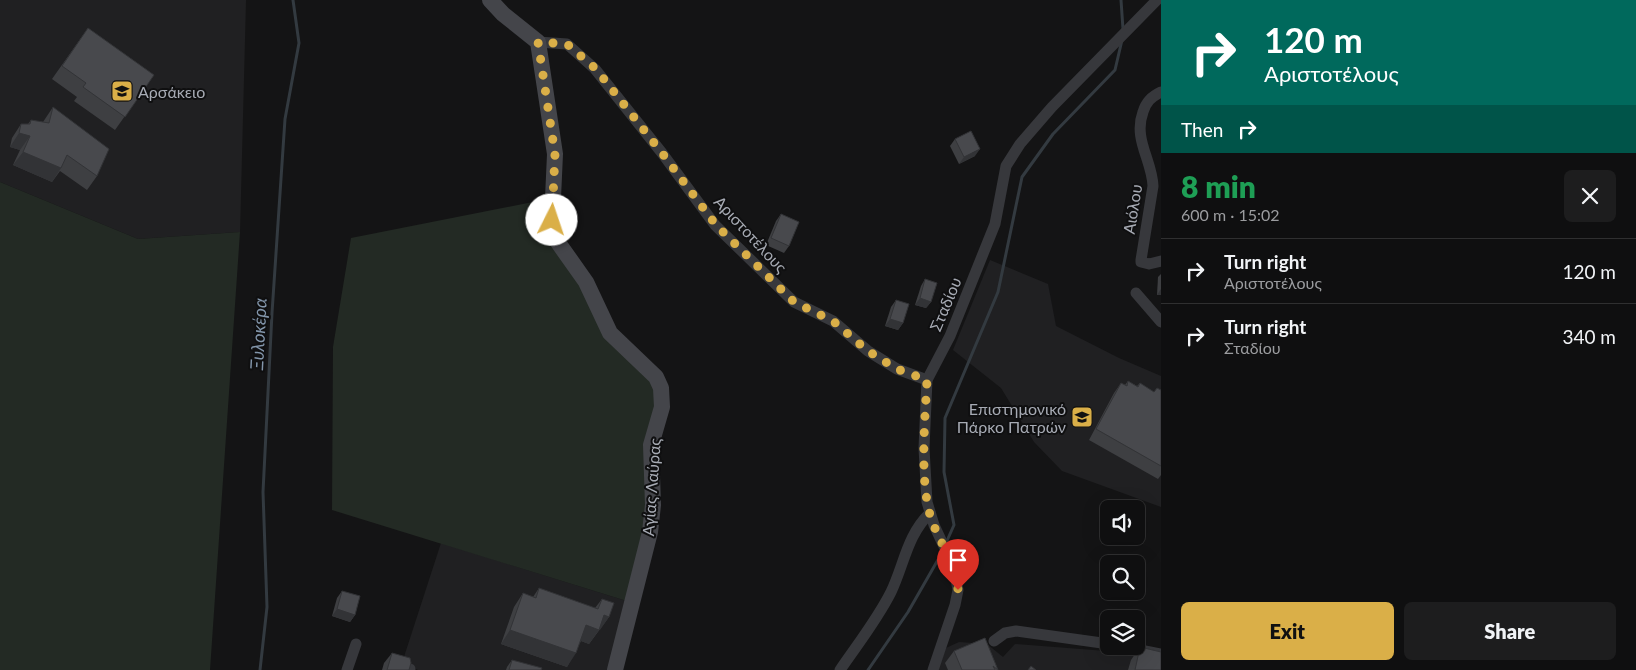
<!DOCTYPE html>
<html lang="en">
<head>
<meta charset="utf-8">
<style>
	:root { --surface:#0f0f10; --page:#1d1d1e; --text:#f1f3f6; --muted:#9b9c9f; --line:#2f2f30; --accent:#daaf48 }
	body { margin:0; font-family:Lato,sans-serif; background:var(--page); color:var(--text); height:100vh; display:flex; flex-direction:column; font-size:19px; white-space:nowrap }
	* { box-sizing:border-box; margin:0 }
	p { font-size:16px; color:var(--muted) }
	.icon { flex:none; width:28px; height:28px; fill:none; stroke:currentColor; stroke-width:2; stroke-linecap:round; stroke-linejoin:round }
	.map { position:relative; flex:1; overflow:hidden }
	.sheet { display:flex; flex-direction:column; background:var(--surface); width:475px }
	.sheet>* { flex:none }
	.hud { background:#00695c; color:#fff; overflow:hidden }
	.controls { position:absolute; left:1100px; top:500px; display:grid; gap:10px }
	.controls a { display:grid; place-items:center; width:45px; height:45px; border-radius:8px; background:var(--surface); box-shadow:0 5px 20px #0002,0 0 0 1px var(--line); font-size:25px }
	.pin { position:absolute; display:grid; place-items:center; width:42px; height:42px; color:#fff; margin:-51px -21px; border-radius:50% 50% 50% 0; rotate:-45deg; box-shadow:0 0 5px #0007 }
	.pin .icon { rotate:45deg }
	.me { position:absolute; width:55px; margin:-28px; rotate:4deg; stroke-linejoin:round; filter:drop-shadow(0 0 4px #0008) }
	.turn { display:flex; align-items:center; gap:18px; height:105px; padding:0 20px; font-size:22px }
	.turn .icon { width:65px; height:65px; stroke-width:2.5 }
	.turn b { display:block; font-size:35px; line-height:42px }
	.then { display:flex; align-items:center; height:48px; padding:0 20px; background:#0003; gap:10px; font-size:19px }
	.round { display:grid; place-items:center; flex:none; width:52px; height:52px; border-radius:8px; background:var(--page) }
	.summary { display:flex; align-items:center; justify-content:space-between; height:85px; padding:0 20px }
	h1 { font-size:30px; font-weight:800; line-height:38px; color:#1e9e55 }
	.button { display:flex; gap:10px; margin-top:auto; padding:10px 20px }
	.button a { flex:1; height:58px; border-radius:8px; background:var(--accent); color:#111; font-size:20px; font-weight:800; line-height:58px; text-align:center }
	.button a+a { background:var(--page); color:var(--text) }
	ul { padding:0; list-style:none }
	li { display:flex; align-items:center; gap:15px; height:65px; padding:0 20px; border-top:1px solid var(--line) }
	li div { flex:1 }
	li b { display:block; font-size:19px }
	li em { font-style:normal }
	main { display:flex; flex:1; min-height:0 }
	.map>svg:first-child { display:block }
	.built { fill:#202022 }
	.green { fill:#232a24 }
	.lines { fill:none; stroke-linecap:round; stroke-linejoin:round }
	.stream { stroke:#333a40; stroke-width:3 }
	.street { stroke:#37383c; stroke-width:11 }
	.secondary { stroke:#44454a; stroke-width:16 }
	.wall { fill:#3e3f42 }
	.shaded-wall { fill:#323336 }
	.building { fill:#48494d; stroke:#323336 }
	.route { stroke:#daaf48; stroke-width:9; stroke-dasharray:0 16.2 }
	.labels { text-anchor:middle; dominant-baseline:central; stroke-width:4; stroke-linejoin:round; paint-order:stroke }
	.poi-label { font-size:16px; fill:#a7abb4; stroke:#0f0f10; text-anchor:start }
	.street-label { font-size:16px; fill:#a7abb4; stroke:#0f0f10 }
	.water-label { font-size:18px; font-style:italic; fill:#8396ab; stroke:#0f0f10 }
</style>
</head>
<body>
<main>
<div class="map">
<svg width="1161" height="670" viewBox="0 0 1161 670">
	<rect width="100%" height="100%" fill="#141415"/>
	<!-- built -->
	<g class="built">
		<path d="M0,0H246L240,232L138,239L0,182Z"/>
		<path d="M990,260L1048,284L1056,326L1119,358L1161,376V507L1062,471L1034,442L1001,388L953,350Z"/>
		<path d="M441,543L630,602L612,670H418L402,663Z"/>
		<path d="M959,642L987,644L1003,657L1015,644L1132,653L1161,670H938L946,648Z"/>
	</g>
	<!-- green -->
	<g class="green">
		<path d="M0,182L138,239L240,232L210,670H0Z"/>
		<path d="M548,199V234L649,377L656,389L647,504L630,602L332,510L333,347L351,238Z"/>
	</g>
	<g class="lines">
		<!-- stream -->
		<g class="stream">
			<path d="M1121,0L1123,29"/>
			<path d="M946,543L954,525L944,472L945,418L998,292L1022,177L1053,134L1115,70L1122,40"/>
			<path d="M260,670L267,607L263,492L272,313L285,119L299,43L293,0"/>
			<path d="M868,670L908,612L943,551"/>
		</g>
		<!-- street -->
		<g class="street">
			<path d="M538,42L567,44L595,69L662,153L715,225L794,302L833,321L868,351L897,369L927,380"/>
			<path d="M1161,92C1151,97 1146,102 1143,112C1133,139 1152,160 1153,186L1141,260V262L1149,264L1161,261"/>
			<path d="M1136,293L1161,322"/>
			<path d="M994,641L1005,633L1016,631L1109,644"/>
			<path d="M1120,646L1161,654"/>
			<path d="M347,670L356,644"/>
			<path d="M410,670V669"/>
			<path d="M840,670C857,645 877,620 891,592C904,565 907,535 930,513"/>
			<path d="M933,670L955,605L958,590L954,568L934,525L927,502L924,448L927,380L950,336L995,224L1006,166L1020,144L1052,107L1157,0"/>
		</g>
		<!-- secondary -->
		<path class="secondary" d="M490,0L503,14L538,42L555,154L552,220L553,231L557,241L586,282L610,333L656,377L661,388L662,407L651,445L653,505L650,532L615,670"/>
	</g>
	<!-- wall -->
	<g class="wall">
		<path d="M88,28L154,75L115,130L74,101L77,97L52,79Z"/>
		<path d="M53,107L97,176L87,190L60,171L52,182L13,165L20,150L10,147L12,138L21,124H28L31,120L43,122Z"/>
		<path d="M955,139L975,156L959,164L950,146Z"/>
		<path d="M781,214L789,246L784,253L766,245L776,221Z"/>
		<path d="M1161,274V295H1157L1158,277Z"/>
		<path d="M925,279L931,302L926,308L915,305L921,286Z"/>
		<path d="M896,300L903,323L898,330L885,326L891,307Z"/>
		<path d="M1128,381L1137,386L1140,383L1154,392L1161,390V475L1158,479L1089,440L1114,393L1121,383L1125,385Z"/>
		<path d="M539,588L595,608L602,599L609,617L589,644L581,641L567,667L501,644L514,607L523,593L533,597Z"/>
		<path d="M342,591L355,615L350,622L332,616L337,598Z"/>
		<path d="M985,638L998,670H948L945,663L954,651Z"/>
		<path d="M1140,647L1161,670H1128L1131,660Z"/>
		<path d="M392,653L409,670H382L384,663Z"/>
		<path d="M512,660L541,670H506L507,667Z"/>
	</g>
	<!-- shaded-wall -->
	<g class="shaded-wall">
		<path d="M19,133L30,136L20,150L10,147Z"/>
		<path d="M980,149L975,156L959,164L964,157Z"/>
		<path d="M23,152L61,168L52,182L13,165Z"/>
		<path d="M1161,289V295H1157Z"/>
		<path d="M920,298L931,302L926,308L915,305Z"/>
		<path d="M890,319L903,323L898,330L885,326Z"/>
		<path d="M337,609L355,615L350,622L332,616Z"/>
		<path d="M604,615L609,617L600,630L595,628Z"/>
		<path d="M586,625L599,630L589,644L576,639Z"/>
		<path d="M510,630L576,653L567,667L501,644Z"/>
	</g>
	<!-- building -->
	<g class="building">
		<path d="M88,28L154,75L125,117L83,87L86,83L62,66Z"/>
		<path d="M53,107L109,149L97,176L67,155L61,168L23,152L30,136L19,133L21,124H30L31,120L49,123Z"/>
		<path d="M971,131L980,149L964,157L955,139Z"/>
		<path d="M781,214L799,222L789,246L771,238Z"/>
		<path d="M925,279L937,283L931,302L920,298Z"/>
		<path d="M896,300L909,304L903,323L890,319Z"/>
		<path d="M1128,381L1138,387L1140,383L1154,392L1157,388L1161,390V466L1096,429L1121,383L1127,386Z"/>
		<path d="M539,588L598,609L602,599L614,603L609,617L604,615L599,630L586,625L576,653L510,630L523,593L536,598Z"/>
		<path d="M342,591L360,596L355,615L337,609Z"/>
		<path d="M985,638L998,670L993,666L995,670H962L954,651Z"/>
		<path d="M1140,647L1161,652V670H1135Z"/>
		<path d="M392,653L410,658L411,663L409,670H387Z"/>
		<path d="M512,660L542,668L541,670H509Z"/>
		<path d="M1031,666L1036,670H1028Z"/>
	</g>
	<g class="lines">
		<!-- route -->
		<path class="route" d="M552,220L555,154L538,42L567,44L596,69L662,153L716,225L794,302L833,321L868,351L897,369L927,380C925,419 920,473 929,511C936,539 956,561 958,590"/>
	</g>
	<!-- icons -->
	<defs>
		<g id="school-square" transform="scale(1.125)"><rect x="-9" y="-9" width="18" height="18" rx="4" fill="#daaf48" stroke="#0f0f10"/><path d="M0-5L7-2L0 1L-7-2ZM-4 1L0 2.5L4 1V4Q0 6-4 4Z" fill="#111"/></g>
		<g id="university-square" transform="scale(1.125)"><rect x="-9" y="-9" width="18" height="18" rx="4" fill="#daaf48" stroke="#0f0f10"/><path d="M0-5L7-2L0 1L-7-2ZM-4 1L0 2.5L4 1V4Q0 6-4 4Z" fill="#111"/></g>
	</defs>
	<g fill-rule="evenodd">
		<use href="#school-square" x="122" y="91"/>
		<use href="#university-square" x="1082" y="417"/>
	</g>
	<g class="labels">
		<!-- poi labels -->
		<g class="poi-label">
			<text x="138" y="91">Αρσάκειο</text>
			<text x="1066" y="408" text-anchor="end">Επιστημονικό<tspan x="1066" dy="18">Πάρκο Πατρών</tspan></text>
		</g>
		<!-- street labels -->
		<g class="street-label">
			<text transform="translate(1132 209) rotate(-81)">Αιόλου</text>
			<text transform="translate(751 234) rotate(47)">Αριστοτέλους</text>
			<text transform="translate(945 304) rotate(-67)">Σταδίου</text>
			<text transform="translate(651 487) rotate(-86)">Αγίας Λαύρας</text>
		</g>
		<!-- water labels -->
		<g class="water-label">
			<text transform="translate(258 334) rotate(-87)">Ξυλοκέρα</text>
		</g>
	</g>
</svg>
<div class="controls">
<a><svg class="icon" aria-label="sound" viewBox="0 0 24 24"><path d="M4 9h4l5-4v14l-5-4H4zM17 9q2 3 0 6"/></svg></a>
<a><svg class="icon" aria-label="search" viewBox="0 0 24 24"><circle cx="10" cy="10" r="6"/><path d="M15 15l6 6"/></svg></a>
<a><svg class="icon" aria-label="layers" viewBox="0 0 24 24"><path d="M12 4l9 5-9 5-9-5zM3 14l9 5 9-5"/></svg></a>
</div>
<div class="pin" style="left:958px;top:590px;background:#d93025"><svg class="icon" aria-label="arrive" viewBox="0 0 24 24"><path d="M6 21V4h12l-3 4 3 4H6"/></svg></div>
<svg class="me" style="left:552px;top:220px" viewBox="-20 -20 40 40"><circle r="19" fill="#fff"/><path d="M0-13L10 11 0 6-10 11z" fill="#daaf48"/></svg>
</div>
<section class="sheet">
<div class="hud">
<div class="turn"><svg class="icon" aria-label="right" viewBox="0 0 24 24"><path d="M7 20v-9h11M14 6l5 5-5 5"/></svg><div><b>120 m</b>Αριστοτέλους</div></div>
<div class="then">Then<svg class="icon" aria-label="right" viewBox="0 0 24 24"><path d="M7 20v-9h11M14 6l5 5-5 5"/></svg></div>
</div>
<div class="summary"><div><h1>8 min</h1><p>600 m · 15:02</p></div><a class="round"><svg class="icon" aria-label="close" viewBox="0 0 24 24"><path d="M6 6l12 12M18 6L6 18"/></svg></a></div>
<ul>
<li><svg class="icon" aria-label="right" viewBox="0 0 24 24"><path d="M7 20v-9h11M14 6l5 5-5 5"/></svg><div><b>Turn right</b><p>Αριστοτέλους</p></div><em>120 m</em></li>
<li><svg class="icon" aria-label="right" viewBox="0 0 24 24"><path d="M7 20v-9h11M14 6l5 5-5 5"/></svg><div><b>Turn right</b><p>Σταδίου</p></div><em>340 m</em></li>
</ul>
<div class="button"><a>Exit</a><a>Share</a></div>
</section>
</main>
</body>
</html>
